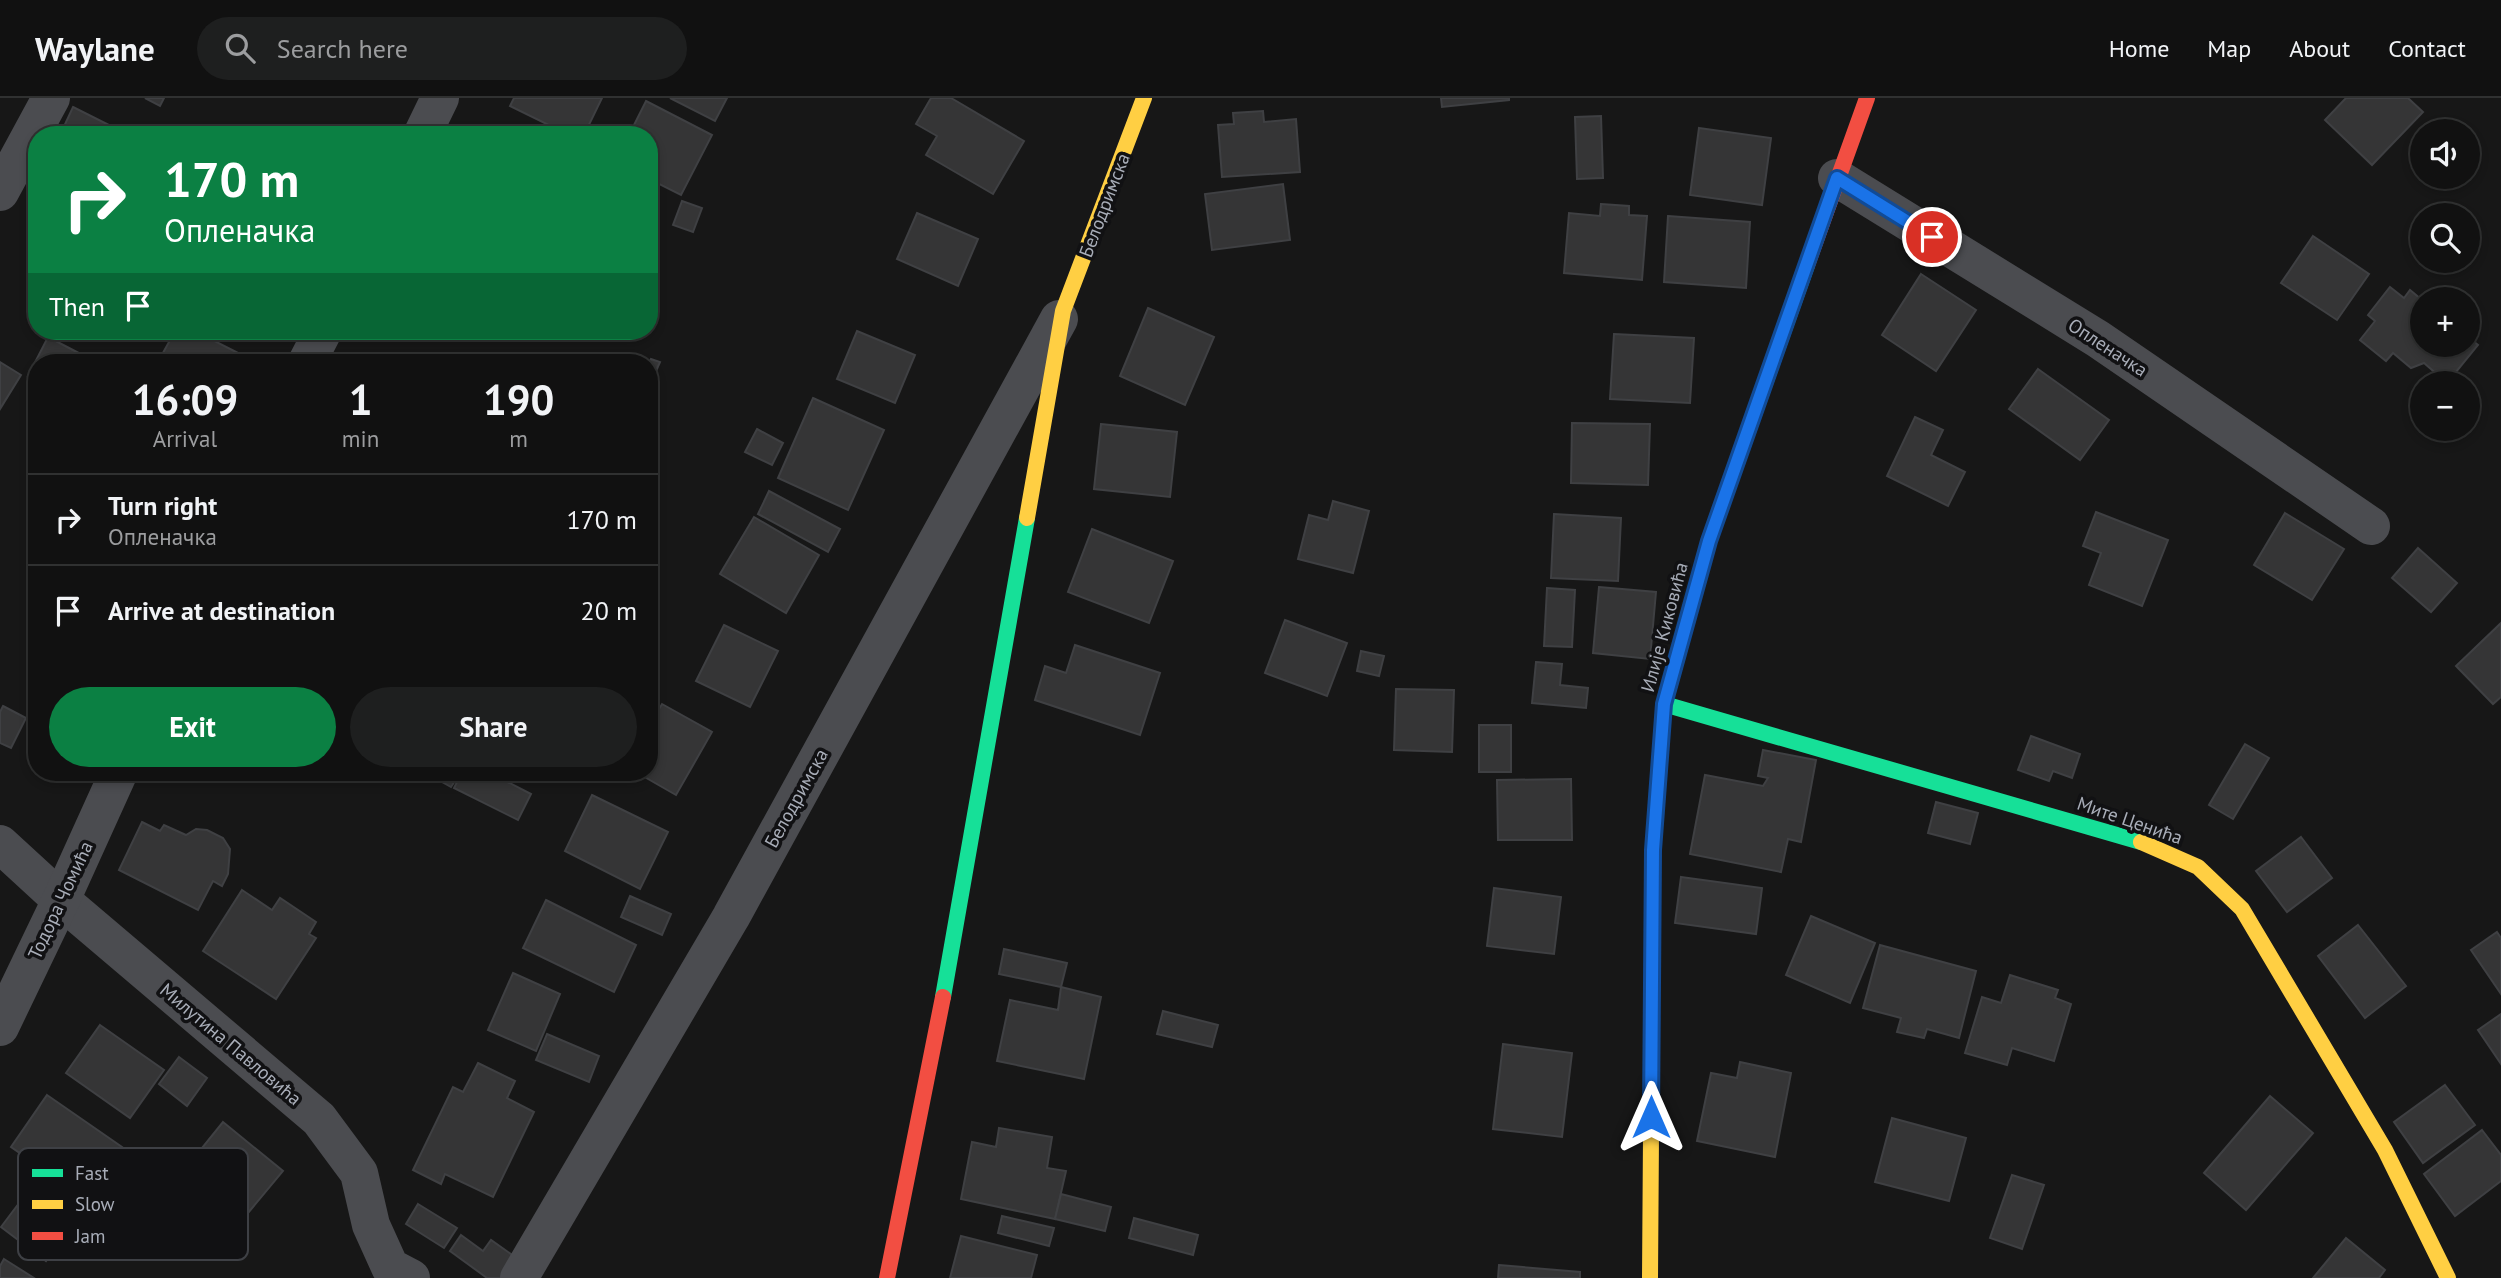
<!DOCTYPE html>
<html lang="en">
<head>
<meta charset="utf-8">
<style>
	:root { --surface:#111; --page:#1e1f1f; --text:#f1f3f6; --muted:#9c9d9f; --line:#303131; --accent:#0b8043 }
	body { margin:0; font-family:"PT Sans",sans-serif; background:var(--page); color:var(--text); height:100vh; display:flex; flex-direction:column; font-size:26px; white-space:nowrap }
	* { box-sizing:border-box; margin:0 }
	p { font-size:23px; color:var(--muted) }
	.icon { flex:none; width:38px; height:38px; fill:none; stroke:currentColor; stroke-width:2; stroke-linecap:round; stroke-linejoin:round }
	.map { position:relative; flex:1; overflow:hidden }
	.panel { position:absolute; left:28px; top:256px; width:630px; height:427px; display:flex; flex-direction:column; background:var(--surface); border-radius:28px; box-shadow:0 4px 10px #0003,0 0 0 2px var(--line) }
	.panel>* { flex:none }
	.guide { position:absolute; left:28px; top:28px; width:630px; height:214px; border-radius:28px; box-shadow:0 4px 10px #0003,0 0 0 2px var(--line); background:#0b8043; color:#fff; overflow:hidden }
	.tools { position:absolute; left:2410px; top:21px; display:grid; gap:14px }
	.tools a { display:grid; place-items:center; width:70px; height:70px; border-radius:50%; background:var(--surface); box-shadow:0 4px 10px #0003,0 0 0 2px var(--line); font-size:35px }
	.pin { position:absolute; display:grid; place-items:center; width:60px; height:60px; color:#fff; margin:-30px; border:4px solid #fff; border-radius:50%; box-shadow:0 2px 7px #0007 }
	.me { position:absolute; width:77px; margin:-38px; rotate:0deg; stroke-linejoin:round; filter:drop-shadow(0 0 5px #0008) }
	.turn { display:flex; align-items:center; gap:24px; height:147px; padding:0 21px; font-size:32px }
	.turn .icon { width:91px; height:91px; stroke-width:2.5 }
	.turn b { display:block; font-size:49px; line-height:60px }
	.then { display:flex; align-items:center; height:66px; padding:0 21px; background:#0003; gap:14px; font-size:26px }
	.eta { display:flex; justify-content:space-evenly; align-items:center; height:119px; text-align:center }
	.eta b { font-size:42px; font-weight:600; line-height:49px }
	.button { display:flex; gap:14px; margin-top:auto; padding:14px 21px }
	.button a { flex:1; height:80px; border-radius:42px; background:var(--accent); color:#fff; font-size:28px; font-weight:600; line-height:80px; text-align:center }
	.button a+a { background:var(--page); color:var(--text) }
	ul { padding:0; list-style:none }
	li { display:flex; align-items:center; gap:21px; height:91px; padding:0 21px; border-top:2px solid var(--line) }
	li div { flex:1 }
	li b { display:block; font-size:26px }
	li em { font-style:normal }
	header { display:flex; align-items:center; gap:42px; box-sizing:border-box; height:98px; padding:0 35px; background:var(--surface); border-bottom:2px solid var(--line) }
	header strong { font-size:33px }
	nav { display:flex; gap:38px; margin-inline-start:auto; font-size:24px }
	.search { width:490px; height:63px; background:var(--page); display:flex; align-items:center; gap:18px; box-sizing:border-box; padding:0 24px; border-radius:38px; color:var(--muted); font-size:26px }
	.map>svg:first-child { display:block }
	.building { fill:#353536; stroke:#3f4043; stroke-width:2 }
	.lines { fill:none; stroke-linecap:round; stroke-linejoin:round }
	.street { stroke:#4b4c50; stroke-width:38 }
	.fast { stroke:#16e098; stroke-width:16 }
	.slow { stroke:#ffcf43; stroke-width:16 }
	.jam { stroke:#f24e42; stroke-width:16 }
	.route-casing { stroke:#114b97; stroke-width:18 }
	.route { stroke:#1a73e8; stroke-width:12 }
	.labels { text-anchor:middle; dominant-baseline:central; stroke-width:7; stroke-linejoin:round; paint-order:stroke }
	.street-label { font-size:19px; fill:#a8adb8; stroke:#111113 }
	.key { fill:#111113; stroke:#3e4045; stroke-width:2 }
	.key-label { font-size:19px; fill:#a8adb8 }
</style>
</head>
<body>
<header>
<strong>Waylane</strong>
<div class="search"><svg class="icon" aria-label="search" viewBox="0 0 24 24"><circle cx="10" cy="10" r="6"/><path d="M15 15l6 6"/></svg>Search here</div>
<nav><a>Home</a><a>Map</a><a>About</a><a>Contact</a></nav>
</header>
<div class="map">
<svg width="2501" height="1180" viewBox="0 0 2501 1180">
	<rect width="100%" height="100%" fill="#171717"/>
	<!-- building -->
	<g class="building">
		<path d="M145,0H164L160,8Z"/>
		<path d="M514,0H602L584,37H569L510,8Z"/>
		<path d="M670,0H727L715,23Z"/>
		<path d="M931,0H951L1024,43L993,96L926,57L937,38L916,26Z"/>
		<path d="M1441,0H1509V2L1442,9Z"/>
		<path d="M2346,0H2408L2423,14L2372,67L2325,22Z"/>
		<path d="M646,3L712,37L681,97L649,81V37H629Z"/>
		<path d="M73,9L109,27L105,37H60Z"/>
		<path d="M1263,13L1264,24L1296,21L1300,74L1222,79L1218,27L1234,26L1233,15Z"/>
		<path d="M1601,18L1603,80L1577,81L1575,19Z"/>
		<path d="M1699,30L1771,40L1762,107L1690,97Z"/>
		<path d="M1283,86L1290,142L1212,152L1205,96Z"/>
		<path d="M682,103L702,110L693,134L673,127Z"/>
		<path d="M1601,106L1629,108V117L1647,118L1642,182L1564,175L1569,115L1600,118Z"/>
		<path d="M917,115L978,141L958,188L897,161Z"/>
		<path d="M1668,118L1750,124L1746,190L1664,184Z"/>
		<path d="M2313,138L2369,176L2337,222L2281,185Z"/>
		<path d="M1921,176L1976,212L1936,273L1882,237Z"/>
		<path d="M2390,189L2404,200L2410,192L2422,202V247H2468V239L2478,247L2447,285L2424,265L2411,270L2393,255L2386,263L2360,242L2375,223L2368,217Z"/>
		<path d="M1148,210L1214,239L1185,307L1120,278Z"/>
		<path d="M175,233H195L242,257L238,264H158Z"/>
		<path d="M233,233H256L253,241Z"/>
		<path d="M857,233L915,257L895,305L837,281Z"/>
		<path d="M1614,236L1694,240L1690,305L1610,301Z"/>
		<path d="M48,239L96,264H37V282L28,278Z"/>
		<path d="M651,261L660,264L649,289V265Z"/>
		<path d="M0,264L21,277L0,311Z"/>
		<path d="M2038,271L2109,322L2080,362L2009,311Z"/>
		<path d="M813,300L884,332L848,412L778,380Z"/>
		<path d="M1915,319L1943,332L1931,357L1965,374L1948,408L1887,378Z"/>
		<path d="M1572,325L1650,326L1648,387L1571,385Z"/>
		<path d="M1101,326L1177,334L1170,399L1094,391Z"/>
		<path d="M757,331L783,345L772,367L745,354Z"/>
		<path d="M769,393L840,431L828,454L758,416Z"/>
		<path d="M1333,403L1369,413L1353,475L1298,461L1309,417L1328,422Z"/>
		<path d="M2096,414L2168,442L2142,508L2089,487L2101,455L2083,448Z"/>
		<path d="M2285,415L2344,451L2312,502L2254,467Z"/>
		<path d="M1554,416L1621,420L1618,483L1551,480Z"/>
		<path d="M754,419L819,457L786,515L720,476Z"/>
		<path d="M1092,431L1173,463L1149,525L1068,494Z"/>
		<path d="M2418,450L2457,485L2431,514L2392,480Z"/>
		<path d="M1599,489L1656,494L1650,561L1593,555Z"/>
		<path d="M1547,490L1575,492L1572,549L1544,548Z"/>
		<path d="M1285,522L1347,545L1327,598L1265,575Z"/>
		<path d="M2501,525V599L2493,606L2456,568Z"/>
		<path d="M724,527L778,553L750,609L696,583Z"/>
		<path d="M1075,547L1160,575L1140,637L1035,602L1045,568L1066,575Z"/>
		<path d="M1361,553L1384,558L1379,578L1357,573Z"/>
		<path d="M1536,564L1562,566L1560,587L1588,590L1586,610L1532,605Z"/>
		<path d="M1396,591L1454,592L1452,654L1394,652Z"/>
		<path d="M662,606L712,634L676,697L636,674H649V628Z"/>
		<path d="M3,608L26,620L11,650L0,645V614Z"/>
		<rect x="1479" y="627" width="32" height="47"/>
		<path d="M2031,638L2080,656L2072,680L2053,673L2049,683L2018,672Z"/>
		<path d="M2245,646L2269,660L2233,721L2209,707Z"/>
		<path d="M1763,652L1816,662L1801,744L1788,741L1781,774L1690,756L1705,677L1763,688L1768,680L1758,678Z"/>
		<path d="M429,674H461L451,689L428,676Z"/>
		<path d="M462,674H488L531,696L518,722L454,690Z"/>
		<path d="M1571,681L1572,742H1498L1497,682Z"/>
		<path d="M592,697L668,734L640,791L565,753Z"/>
		<path d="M1936,704L1978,715L1970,746L1928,735Z"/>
		<path d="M142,724L160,733L164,727L186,737L196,731L207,732L223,740L230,751L228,776L222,788L213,783L198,812L119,772Z"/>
		<path d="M2301,739L2332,780L2287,814L2256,773Z"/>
		<path d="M1681,779L1762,790L1756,836L1675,825Z"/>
		<path d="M1494,790L1561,799L1554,856L1487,848Z"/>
		<path d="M242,792L272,812L280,800L316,824L309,836L316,840L276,901L203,853Z"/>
		<path d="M630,798L671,816L662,837L621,819Z"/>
		<path d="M546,802L636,847L614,894L523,850Z"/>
		<path d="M1811,818L1875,845L1850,905L1786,877Z"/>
		<path d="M2358,827L2406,888L2365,920L2318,858Z"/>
		<path d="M2497,834L2501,840V896L2471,852Z"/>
		<path d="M1880,847L1976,873L1959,940L1927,931L1924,940L1897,934L1901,920L1863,910Z"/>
		<path d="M1004,851L1067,865L1061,889L999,876Z"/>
		<path d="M513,875L560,896L536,953L488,932Z"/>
		<path d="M2010,877L2058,892L2055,900L2071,906L2054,963L2012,950L2007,967L1965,955L1982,899L2001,905Z"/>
		<path d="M1061,889L1101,899L1084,981L997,963L1010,902L1058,912Z"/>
		<path d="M1163,913L1218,927L1212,949L1157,936Z"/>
		<path d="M2501,916V966L2478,932Z"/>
		<path d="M100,927L164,972L130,1020L66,975Z"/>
		<path d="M547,936L599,958L589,984L536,962Z"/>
		<path d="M1503,946L1572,955L1562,1039L1493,1031Z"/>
		<path d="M179,959L207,980L187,1008L159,986Z"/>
		<path d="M1740,964L1791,975L1775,1059L1697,1043L1711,975L1737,980Z"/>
		<path d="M478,965L515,983L507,1000L534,1014L493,1099L445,1076L441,1086L413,1072L453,989L463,994Z"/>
		<path d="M2445,987L2475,1027L2423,1065L2394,1024Z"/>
		<path d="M47,997L122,1049L86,1101L11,1049Z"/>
		<path d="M2270,998L2313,1035L2246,1112L2204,1075Z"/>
		<path d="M1892,1020L1966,1040L1949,1103L1875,1084Z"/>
		<path d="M223,1024L283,1073L248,1115L189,1066Z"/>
		<path d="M999,1030L1052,1039L1047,1070L1066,1073L1055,1121L961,1101L972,1044L996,1049Z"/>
		<path d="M2482,1032L2501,1057V1083L2455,1118L2424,1076Z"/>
		<path d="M2012,1077L2044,1087L2022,1151L1990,1140Z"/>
		<path d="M54,1083L113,1129L92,1157L66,1137L46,1163L1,1129L29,1092L40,1101Z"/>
		<path d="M1061,1096L1111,1109L1105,1133L1055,1121Z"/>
		<path d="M418,1106L457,1130L444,1150L406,1126Z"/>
		<path d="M1002,1118L1054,1130L1049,1148L998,1135Z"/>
		<path d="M1134,1120L1198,1137L1193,1157L1129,1140Z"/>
		<path d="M461,1137L483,1153L491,1142L518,1161L505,1180H487L450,1153Z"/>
		<path d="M961,1138L1037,1157L1031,1180H950Z"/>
		<path d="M2346,1140L2385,1172L2379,1180H2313Z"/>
		<path d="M4,1161L34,1180H0V1168Z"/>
		<path d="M1499,1167L1580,1174V1180H1498Z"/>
	</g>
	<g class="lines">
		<!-- street -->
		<g class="street">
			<path d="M422,37L440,0"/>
			<path d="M1837,80L2098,241L2371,428"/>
			<path d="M0,94L51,0"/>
			<path d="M307,264L323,233"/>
			<path d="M0,746L61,802L319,1021L359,1075L371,1127L390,1169L411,1180"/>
			<path d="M0,929L61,802L119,674"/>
			<path d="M519,1180L731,819L1059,221"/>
		</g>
		<!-- fast -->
		<g class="fast">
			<path d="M1671,582L1709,443L1807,167"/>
			<path d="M1664,606L2141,744"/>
			<path d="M943,899L1027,420"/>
		</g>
		<!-- slow -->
		<g class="slow">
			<path d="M1027,420L1063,213L1144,0"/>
			<path d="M2141,744L2198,769L2242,811L2385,1052L2448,1180"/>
			<path d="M1650,1180L1653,752L1664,606L1671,582"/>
		</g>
		<!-- jam -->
		<g class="jam">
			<path d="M1807,167L1867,0"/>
			<path d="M887,1180L943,899"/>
		</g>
	</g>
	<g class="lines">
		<!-- route casing -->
		<g class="route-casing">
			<path id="route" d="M1651,1019L1653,752L1664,606L1709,443L1837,80L1932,139"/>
		</g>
		<!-- route -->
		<use href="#route" class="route"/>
	</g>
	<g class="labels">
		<!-- street labels -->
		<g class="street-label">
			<text transform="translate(1104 107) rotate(-69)">Белодримска</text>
			<text transform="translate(2108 249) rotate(33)">Опленачка</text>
			<text transform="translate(1664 529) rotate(-75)">Илије Киковића</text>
			<text transform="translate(796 700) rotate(-61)">Белодримска</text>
			<text transform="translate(2130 722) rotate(19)">Мите Ценића</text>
			<text transform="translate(60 802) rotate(-65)">Тодора Чомића</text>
			<text transform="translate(231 946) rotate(40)">Милутина Павловића</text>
		</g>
	</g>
	<!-- legend -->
	<rect x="18" y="1050" width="230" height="112" rx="10" class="key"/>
	<rect x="32" y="1071" width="31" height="8" fill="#16e098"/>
	<rect x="32" y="1102" width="31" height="9" fill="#ffcf43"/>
	<rect x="32" y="1134" width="31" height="8" fill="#f24e42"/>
	<g class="key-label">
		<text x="75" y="1082">Fast</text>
		<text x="75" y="1113">Slow</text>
		<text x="75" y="1145">Jam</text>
	</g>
</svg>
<div class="tools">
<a><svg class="icon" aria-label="sound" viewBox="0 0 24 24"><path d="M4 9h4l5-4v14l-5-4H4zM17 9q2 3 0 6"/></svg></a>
<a><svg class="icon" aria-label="search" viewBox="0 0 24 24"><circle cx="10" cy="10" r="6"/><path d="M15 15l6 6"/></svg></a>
<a>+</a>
<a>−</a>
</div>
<div class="pin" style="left:1932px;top:139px;background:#d93025"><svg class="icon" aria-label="arrive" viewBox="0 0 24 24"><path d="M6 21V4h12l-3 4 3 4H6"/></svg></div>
<svg class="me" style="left:1651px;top:1019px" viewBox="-20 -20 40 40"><path d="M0-17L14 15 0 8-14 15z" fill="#1a73e8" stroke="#fff" stroke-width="4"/></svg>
<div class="guide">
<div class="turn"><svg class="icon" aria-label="right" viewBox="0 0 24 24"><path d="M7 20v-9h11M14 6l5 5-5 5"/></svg><div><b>170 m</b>Опленачка</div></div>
<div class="then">Then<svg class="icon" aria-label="arrive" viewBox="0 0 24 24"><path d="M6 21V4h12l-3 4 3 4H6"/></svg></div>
</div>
<section class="panel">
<div class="eta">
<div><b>16:09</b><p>Arrival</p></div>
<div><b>1</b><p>min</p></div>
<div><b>190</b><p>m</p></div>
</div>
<ul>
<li><svg class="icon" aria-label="right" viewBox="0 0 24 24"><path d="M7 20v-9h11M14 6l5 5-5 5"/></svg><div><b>Turn right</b><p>Опленачка</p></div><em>170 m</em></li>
<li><svg class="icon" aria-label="arrive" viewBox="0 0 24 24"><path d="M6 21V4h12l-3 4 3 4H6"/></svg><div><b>Arrive at destination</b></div><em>20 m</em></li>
</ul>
<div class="button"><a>Exit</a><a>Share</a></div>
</section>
</div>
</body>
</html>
